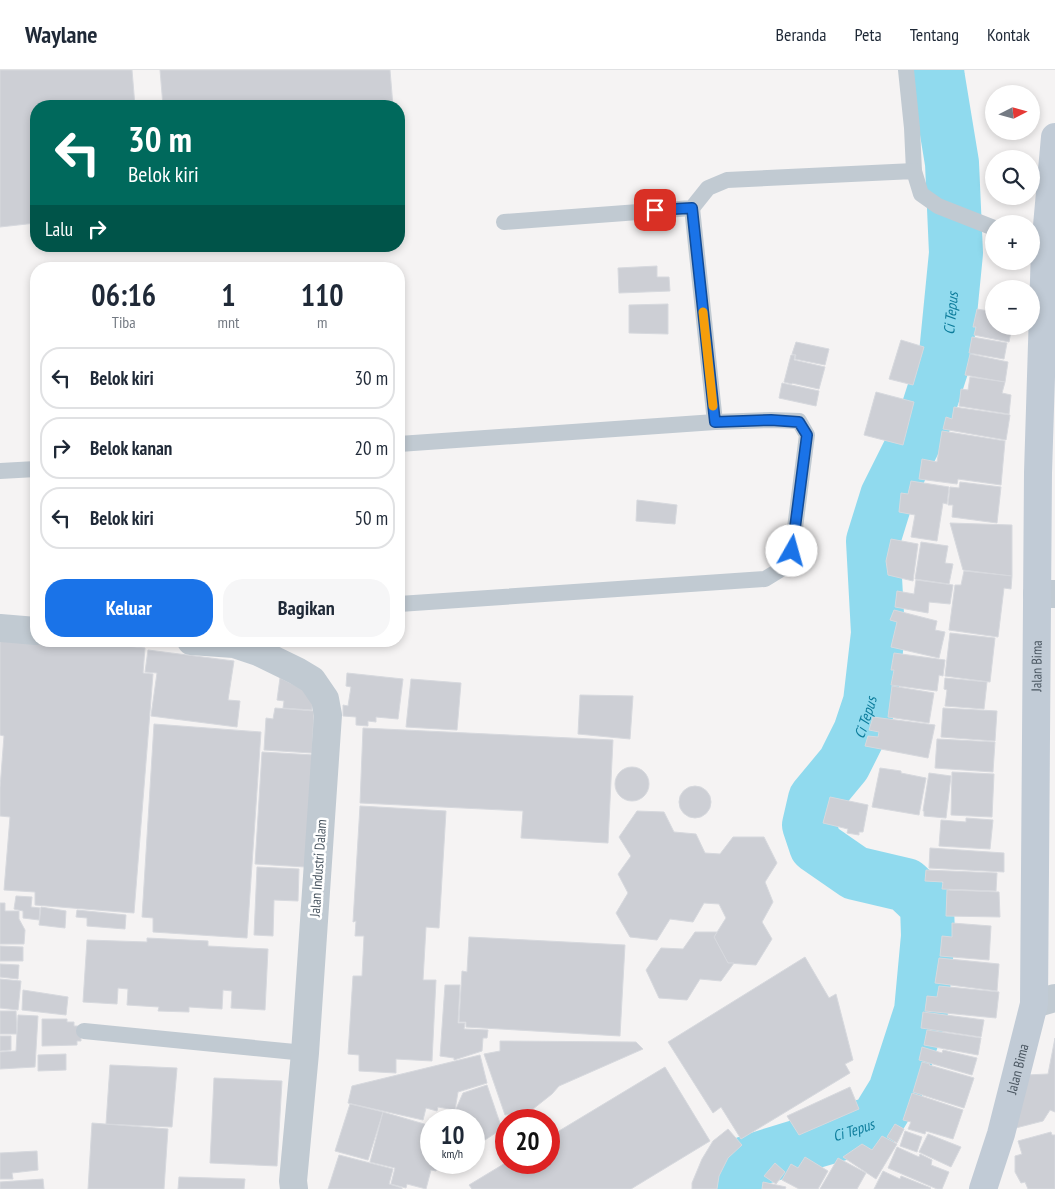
<!DOCTYPE html>
<html lang="id">
<head>
<meta charset="utf-8">
<style>
	:root { --surface:#fff; --page:#f6f6f7; --text:#1f2937; --muted:#747a83; --line:#e0e1e3; --accent:#1a73e8 }
	body { margin:0; font-family:"PT Sans Narrow",sans-serif; background:var(--page); color:var(--text); height:100vh; display:flex; flex-direction:column; font-size:19px; white-space:nowrap }
	* { box-sizing:border-box; margin:0 }
	p { font-size:16px; color:var(--muted) }
	.icon { flex:none; width:28px; height:28px; fill:none; stroke:currentColor; stroke-width:2; stroke-linecap:round; stroke-linejoin:round }
	.map { position:relative; flex:1; overflow:hidden }
	.side { position:absolute; left:30px; top:192px; width:375px; height:385px; display:flex; flex-direction:column; background:var(--surface); border-radius:20px; box-shadow:0 2px 8px #0003 }
	.side>* { flex:none }
	.banner { position:absolute; left:30px; top:30px; width:375px; height:152px; border-radius:20px; box-shadow:0 2px 8px #0003; background:#00695c; color:#fff; overflow:hidden }
	.needle { width:32px; rotate:84deg }
	.tools { position:absolute; left:985px; top:15px; display:grid; gap:10px }
	.tools a { display:grid; place-items:center; width:55px; height:55px; border-radius:50%; background:var(--surface); box-shadow:0 2px 8px #0003; font-size:25px }
	.speed { position:absolute; left:420px; top:1039px; display:flex; gap:10px; font-size:25px; font-weight:700; text-align:center }
	.speed>* { display:grid; place-content:center; width:65px; height:65px; border-radius:50%; background:var(--surface); box-shadow:0 2px 8px #0003; line-height:1 }
	.speed small { font-size:12px; font-weight:400 }
	.speed .limit { border:8px solid #d22; background:#fff; color:#111 }
	.pin { position:absolute; display:grid; place-items:center; width:42px; height:42px; color:#fff; margin:-21px; border-radius:10px; box-shadow:0 2px 8px #0006 }
	.me { position:absolute; width:55px; margin:-28px; rotate:7deg; stroke-linejoin:round; filter:drop-shadow(0 0 4px #0008) }
	.turn { display:flex; align-items:center; gap:18px; height:105px; padding:0 15px; font-size:22px }
	.turn .icon { width:65px; height:65px; stroke-width:2.5 }
	.turn b { display:block; font-size:35px; line-height:42px }
	.then { display:flex; align-items:center; height:48px; padding:0 15px; background:#0003; gap:10px; font-size:19px }
	.eta { display:flex; justify-content:space-evenly; align-items:center; height:85px; text-align:center }
	.eta b { font-size:30px; font-weight:800; line-height:35px }
	.cta { display:flex; gap:10px; margin-top:auto; padding:10px 15px }
	.cta a { flex:1; height:58px; border-radius:20px; background:var(--accent); color:#fff; font-size:20px; font-weight:800; line-height:58px; text-align:center }
	.cta a+a { background:var(--page); color:var(--text) }
	ul { padding:0; list-style:none }
	li { display:flex; align-items:center; gap:15px; height:62px; margin:0 10px 8px; padding:0 5px; border:2px solid var(--line); border-radius:20px }
	li div { flex:1 }
	li b { display:block; font-size:19px }
	li em { font-style:normal }
	header { display:flex; align-items:center; gap:30px; box-sizing:border-box; height:70px; padding:0 25px; background:var(--surface); border-bottom:1px solid var(--line) }
	header strong { font-size:24px }
	nav { display:flex; gap:28px; margin-inline-start:auto; font-size:18px }
	.map>svg:first-child { display:block }
	.lines { fill:none; stroke-linecap:round; stroke-linejoin:round }
	.river { stroke:#90daee; stroke-width:54 }
	.building { fill:#cdcfd5; stroke:#d7d9de }
	.lane { stroke:#c1cad2; stroke-width:16 }
	.street { stroke:#c1cad2; stroke-width:28 }
	.secondary { stroke:#c1cbd6; stroke-width:28 }
	.route-casing { stroke:#114b97; stroke-width:12 }
	.route { stroke:#1a73e8; stroke-width:9 }
	.slow { stroke:#f59e0b; stroke-width:9 }
	.labels { text-anchor:middle; dominant-baseline:central; stroke-width:5; stroke-linejoin:round; paint-order:stroke }
	.street-label { font-size:14px; fill:#4a5661; stroke:#fff }
	.water-label { font-size:15px; font-style:italic; fill:#0c7c9b; stroke:#fff }
</style>
</head>
<body>
<header>
<strong>Waylane</strong>
<nav><a>Beranda</a><a>Peta</a><a>Tentang</a><a>Kontak</a></nav>
</header>
<div class="map">
<svg width="1055" height="1119" viewBox="0 0 1055 1119">
	<rect width="100%" height="100%" fill="#f5f3f3"/>
	<g class="lines">
		<!-- river -->
		<path class="river" id="s1" d="M735,1119L737,1109L746,1093C789,1078 833,1067 876,1052L895,1021L921,941L928,866L927,835L906,815L855,803L816,776L809,755L815,729L844,694L860,662L870,632L878,563L873,471L887,426L924,352L946,284L956,183L952,93L938,8L937,0"/>
	</g>
	<!-- building -->
	<g class="building">
		<path d="M0,0H132L135,36H36V153L0,157Z"/>
		<path d="M160,0H390L393,36H163Z"/>
		<path d="M657,196V207H669L670,221L619,223L618,198Z"/>
		<path d="M668,234V264L629,263V235Z"/>
		<path d="M977,239L994,242V256H1012L1009,272L974,265L976,257H973Z"/>
		<path d="M972,267L1007,273L1004,289L969,283Z"/>
		<path d="M901,270L924,277L913,315L889,309Z"/>
		<path d="M796,272L829,279L825,295L795,289L796,285L792,284Z"/>
		<path d="M970,284L1008,292L1005,312L965,305Z"/>
		<path d="M791,285H795L794,290L825,297L819,319L792,313V314L784,312Z"/>
		<path d="M970,307L1005,312L1002,323L1011,325L1009,344L959,336L961,319L968,320Z"/>
		<path d="M782,313L819,321L816,336L779,328Z"/>
		<path d="M876,322L914,332L903,375L864,365Z"/>
		<path d="M954,337L1010,345L1006,370L943,359L946,347L952,349Z"/>
		<path d="M942,361L1005,371L1001,415L958,409L957,414L919,409L922,389L937,392Z"/>
		<path d="M911,411L949,417L947,434L943,433L937,471L911,467L915,445L899,442L901,423L908,424Z"/>
		<path d="M960,412L1001,417L997,453L952,447L953,435H948L950,417L959,418Z"/>
		<path d="M637,430L677,435L675,454L636,451Z"/>
		<path d="M950,453L1012,455V506L963,500Z"/>
		<path d="M891,469L918,474L913,511L888,505L886,491Z"/>
		<path d="M921,472L948,476L945,493L953,494L949,514L915,509Z"/>
		<path d="M964,501L1012,506L1011,519L1004,518L998,567L949,560L955,515H961Z"/>
		<path d="M916,510L953,515L950,534L929,532L928,543L895,537L897,521L914,524Z"/>
		<path d="M894,540L937,551L935,560L945,562L939,588L891,577L897,552L890,550Z"/>
		<path d="M950,563L995,568L990,612L945,606Z"/>
		<path d="M0,565L36,571H70L145,578L143,603L153,604L134,843L35,835V822L4,820L10,747L0,746V718L4,666L0,665Z"/>
		<path d="M148,580L234,591L228,630L240,631L237,657L151,646L157,603L145,602Z"/>
		<path d="M894,583L945,590L943,606L939,605L937,621L891,615L894,600H891Z"/>
		<path d="M347,603L403,609L398,649L376,647V652L368,651V656L356,655V647L343,646V635L348,636L351,617L346,616Z"/>
		<path d="M280,608L313,624L312,640L283,638L284,631L277,630Z"/>
		<path d="M945,608L987,612L984,639L945,636L947,620L944,619Z"/>
		<path d="M411,609L461,613L457,660L406,657Z"/>
		<path d="M892,616L934,623L929,653L888,647Z"/>
		<path d="M580,625L633,626L630,669L578,664Z"/>
		<path d="M275,638L314,641L312,683L264,680L266,648L273,649Z"/>
		<path d="M943,638L997,641L995,671L941,667Z"/>
		<path d="M873,647L935,655L928,688L865,676L868,666L878,667L879,662L869,660Z"/>
		<path d="M154,654L261,662L247,868L153,862V848L142,847Z"/>
		<path d="M363,658L613,670L608,773L521,768L523,741L360,733Z"/>
		<path d="M937,669L995,672L993,702L935,698Z"/>
		<path d="M262,682L314,685L306,797L255,794Z"/>
		<circle cx="632" cy="714" r="17"/>
		<path d="M880,698L901,701V703L926,708L919,745L872,737Z"/>
		<path d="M952,702L994,704L992,747L951,745Z"/>
		<path d="M929,703L951,706L946,748L924,746V741H923Z"/>
		<circle cx="695" cy="732" r="16"/>
		<path d="M830,727L868,735L863,762H859V765L847,763L848,759L823,753Z"/>
		<path d="M360,736L446,741L439,858L426,857L423,910H436L432,991L396,989V1003L359,1001V985L348,984L353,906H362L364,866H355L356,851L353,852Z"/>
		<path d="M637,741L664,742L674,762L696,764L705,783L720,784L733,767H764L777,793L765,812L773,832L762,852L772,869L756,895L728,893L714,867L726,848L719,834L704,833L693,852L670,849L657,870L630,867L616,843L628,823L618,804L631,786L619,767Z"/>
		<path d="M966,748L993,750L990,779L939,776L941,750L966,752Z"/>
		<path d="M930,778L1004,783V802L929,798Z"/>
		<path d="M257,797L299,799L298,831L274,830L273,866L254,865Z"/>
		<path d="M926,800L997,803L996,821L942,819L943,812L925,811Z"/>
		<path d="M947,820L999,822L1000,847L946,846Z"/>
		<path d="M16,826L32,827L31,837L40,838L39,850L23,848V841L14,839Z"/>
		<path d="M0,833H5V841H19V849L25,860L24,874H0Z"/>
		<path d="M41,837L66,841L65,858L39,855Z"/>
		<path d="M77,840L126,845L125,859L87,856V848L76,847Z"/>
		<path d="M952,853L991,856L989,890L940,886L942,866L952,867Z"/>
		<path d="M695,862H717L714,867L728,893H734L721,911L700,909L687,930L659,928L646,900L661,878L683,879Z"/>
		<path d="M469,867L625,875L620,966L466,957V952H459L462,901L467,902Z"/>
		<path d="M147,868L208,871V876L268,879L265,940L231,938L232,921L223,920L222,939L189,937V942L158,941L159,937L127,935L128,919L118,918L117,934L83,932L87,870L147,872Z"/>
		<path d="M0,876L23,877V891H0Z"/>
		<path d="M805,887L829,928L836,924L853,990L845,994L850,1003L741,1069L721,1037L713,1043L668,972Z"/>
		<path d="M939,888L999,894L997,921L935,913Z"/>
		<path d="M0,894L19,895L18,909L0,907Z"/>
		<path d="M0,909L21,911L18,940L0,938Z"/>
		<path d="M445,915H460L458,953H465L464,959L488,960L487,968H483L482,981L454,990V988L440,986Z"/>
		<path d="M939,916L999,922L996,948L925,941L927,926L937,927Z"/>
		<path d="M23,920L68,927L66,945L22,940Z"/>
		<path d="M0,941H16L17,964H0Z"/>
		<path d="M923,942L984,950L981,967L921,958Z"/>
		<path d="M18,945L38,946L35,997L0,999V982L16,981Z"/>
		<path d="M42,949H67V952H74V956H81V971H77V975L42,976Z"/>
		<path d="M927,960L981,968L978,985L924,975Z"/>
		<path d="M0,966H11V980L0,981Z"/>
		<path d="M1055,968V1042L1050,1040L1043,1051L1008,1060L1026,1005L1048,1004Z"/>
		<path d="M500,971L636,972L643,979L559,1016L552,1024L528,1043L505,1045L484,984L500,981Z"/>
		<path d="M922,977L942,983L943,980L977,988L972,1005L919,990Z"/>
		<path d="M66,984V1000L38,1001V985Z"/>
		<path d="M480,985L487,1013L458,1022L455,1040L438,1037L437,1041L426,1038L423,1050L348,1033L352,1016Z"/>
		<path d="M922,992L930,994L929,995L974,1008L964,1038L913,1022Z"/>
		<path d="M110,995L177,998L172,1057L106,1054Z"/>
		<path d="M665,997L710,1071L631,1119H472L469,1115L507,1092H549V1067Z"/>
		<path d="M214,1008L282,1011L277,1096L210,1093Z"/>
		<path d="M487,1015L502,1059L474,1077V1050H451L463,1023Z"/>
		<path d="M850,1017L859,1039L799,1065L787,1046Z"/>
		<path d="M912,1023L963,1040L953,1069L926,1061L925,1064L908,1059L911,1052L903,1050Z"/>
		<path d="M350,1034L383,1042L368,1090L335,1081Z"/>
		<path d="M383,1042L431,1056V1092H438L436,1101L431,1100L426,1119L407,1114L406,1118L391,1114L395,1098L370,1092Z"/>
		<path d="M92,1053L168,1059L164,1119H88Z"/>
		<path d="M895,1054L904,1059L897,1073L887,1067Z"/>
		<path d="M728,1059L742,1075L728,1088L719,1106L717,1119H692V1113L702,1089L713,1071Z"/>
		<path d="M905,1061L922,1067L917,1082L900,1076Z"/>
		<path d="M1051,1062L1052,1065H1055V1119H1028L1025,1112L1021,1113L1015,1102V1086L1022,1084L1018,1071Z"/>
		<path d="M928,1064L961,1077L951,1097L919,1082Z"/>
		<path d="M882,1066L897,1074L876,1109L843,1087L862,1074L872,1080Z"/>
		<path d="M897,1077L919,1087L920,1084L932,1090L931,1095L949,1102L942,1119H937L888,1098Z"/>
		<path d="M37,1081L38,1100L12,1103L13,1109H0V1083Z"/>
		<path d="M339,1085L393,1099L389,1114L402,1118V1119H328Z"/>
		<path d="M805,1087L828,1101L818,1119H799L782,1110L791,1094L798,1098Z"/>
		<path d="M838,1088L866,1103L857,1119H820Z"/>
		<path d="M775,1093L785,1102L776,1114L764,1106Z"/>
		<path d="M883,1101L900,1109L901,1106L931,1118L930,1119H874Z"/>
		<path d="M179,1107L245,1109L244,1119H178Z"/>
		<path d="M43,1109L44,1119H0V1112Z"/>
		<path d="M763,1112L786,1117L785,1119H762Z"/>
	</g>
	<g class="lines">
		<!-- lane -->
		<g class="lane">
			<path d="M906,0L912,58L914,101"/>
			<path d="M692,138L715,352"/>
			<path d="M504,152L692,138L708,118L727,110L914,101L921,124L938,136L994,158"/>
			<path d="M399,374L715,352L771,350L799,351L807,365L792,481L783,498L765,509L399,534"/>
			<path d="M0,401L36,399"/>
			<path d="M84,961L305,983"/>
		</g>
		<!-- street -->
		<g class="street">
			<path d="M1037,524H1055"/>
			<path d="M0,558L36,561"/>
			<path d="M191,571L234,574L258,582L297,601L312,610L325,629L328,645L305,983L293,1111L294,1119"/>
			<path d="M1034,934L1055,928"/>
		</g>
		<!-- secondary -->
		<path class="secondary" id="s2" d="M983,1119L1001,1064L1034,934L1038,403L1045,178L1055,67"/>
	</g>
	<g class="lines">
		<!-- route casing -->
		<g class="route-casing">
			<path id="route" d="M655,140L692,138L715,352L771,350L799,352L807,365L792,481"/>
		</g>
		<!-- route -->
		<use href="#route" class="route"/>
		<!-- slow -->
		<path class="slow" d="M703,242L713,336"/>
	</g>
	<g class="labels">
		<!-- street labels -->
		<g class="street-label">
			<text stroke="none"><textPath href="#s2" startOffset="530">Jalan Bima</textPath></text>
			<text transform="translate(318 798) rotate(-86)">Jalan Industri Dalam</text>
			<text stroke="none"><textPath href="#s2" startOffset="125">Jalan Bima</textPath></text>
		</g>
		<!-- water labels -->
		<g class="water-label">
			<text stroke="none"><textPath href="#s1" startOffset="1086">Ci Tepus</textPath></text>
			<text stroke="none"><textPath href="#s1" startOffset="666">Ci Tepus</textPath></text>
			<text stroke="none"><textPath href="#s1" startOffset="141">Ci Tepus</textPath></text>
		</g>
	</g>
</svg>
<div class="tools">
<a><svg class="needle" viewBox="-14 -14 28 28"><path d="M0-13l5 13h-10z" fill="#e53935"/><path d="M0 13l5-13h-10z" fill="#747a83"/></svg></a>
<a><svg class="icon" aria-label="search" viewBox="0 0 24 24"><circle cx="10" cy="10" r="6"/><path d="M15 15l6 6"/></svg></a>
<a>+</a>
<a>−</a>
</div>
<div class="speed"><div>10<small>km/h</small></div><div class="limit">20</div></div>
<div class="pin" style="left:655px;top:140px;background:#d93025"><svg class="icon" aria-label="arrive" viewBox="0 0 24 24"><path d="M6 21V4h12l-3 4 3 4H6"/></svg></div>
<svg class="me" style="left:792px;top:481px" viewBox="-20 -20 40 40"><circle r="19" fill="#fff"/><path d="M0-13L10 11 0 6-10 11z" fill="#1a73e8"/></svg>
<div class="banner">
<div class="turn"><svg class="icon" aria-label="left" viewBox="0 0 24 24"><path d="M17 20v-9H6M10 6l-5 5 5 5"/></svg><div><b>30 m</b>Belok kiri</div></div>
<div class="then">Lalu<svg class="icon" aria-label="right" viewBox="0 0 24 24"><path d="M7 20v-9h11M14 6l5 5-5 5"/></svg></div>
</div>
<section class="side">
<div class="eta">
<div><b>06:16</b><p>Tiba</p></div>
<div><b>1</b><p>mnt</p></div>
<div><b>110</b><p>m</p></div>
</div>
<ul>
<li><svg class="icon" aria-label="left" viewBox="0 0 24 24"><path d="M17 20v-9H6M10 6l-5 5 5 5"/></svg><div><b>Belok kiri</b></div><em>30 m</em></li>
<li><svg class="icon" aria-label="right" viewBox="0 0 24 24"><path d="M7 20v-9h11M14 6l5 5-5 5"/></svg><div><b>Belok kanan</b></div><em>20 m</em></li>
<li><svg class="icon" aria-label="left" viewBox="0 0 24 24"><path d="M17 20v-9H6M10 6l-5 5 5 5"/></svg><div><b>Belok kiri</b></div><em>50 m</em></li>
</ul>
<div class="cta"><a>Keluar</a><a>Bagikan</a></div>
</section>
</div>
</body>
</html>
